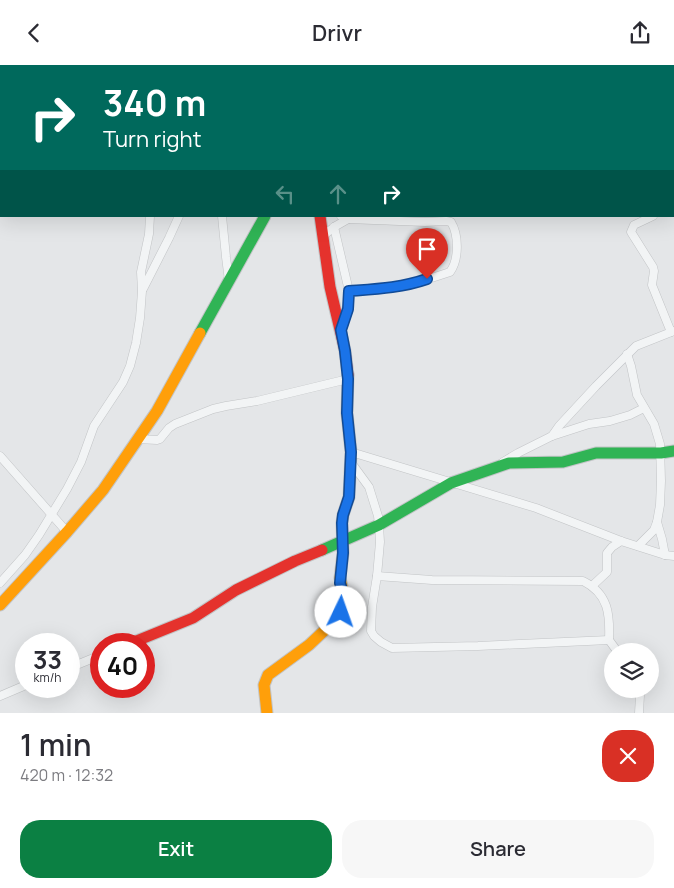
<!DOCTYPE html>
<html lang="en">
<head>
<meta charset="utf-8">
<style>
	:root { --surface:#fff; --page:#f7f7f7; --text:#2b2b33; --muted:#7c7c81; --accent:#0b8043 }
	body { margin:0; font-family:Manrope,sans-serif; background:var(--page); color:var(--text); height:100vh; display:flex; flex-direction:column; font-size:19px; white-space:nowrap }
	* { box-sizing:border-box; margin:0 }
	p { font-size:16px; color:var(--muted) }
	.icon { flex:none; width:28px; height:28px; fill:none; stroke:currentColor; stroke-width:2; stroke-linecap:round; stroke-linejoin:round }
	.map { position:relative; height:648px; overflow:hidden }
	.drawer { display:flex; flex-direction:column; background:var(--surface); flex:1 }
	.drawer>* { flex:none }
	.banner { position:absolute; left:0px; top:0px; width:675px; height:152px; box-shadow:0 5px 20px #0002; background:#00695c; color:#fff; overflow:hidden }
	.buttons { position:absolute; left:604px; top:578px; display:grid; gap:10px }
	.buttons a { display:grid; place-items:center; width:55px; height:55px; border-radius:50%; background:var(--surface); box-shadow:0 5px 20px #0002; font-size:25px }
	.speed { position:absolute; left:15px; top:568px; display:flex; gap:10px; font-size:25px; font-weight:700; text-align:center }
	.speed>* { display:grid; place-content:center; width:65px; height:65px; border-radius:50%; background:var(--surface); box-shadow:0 5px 20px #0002; line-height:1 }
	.speed small { font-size:12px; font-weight:400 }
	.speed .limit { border:8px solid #d22; background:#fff; color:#111 }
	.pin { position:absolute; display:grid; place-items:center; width:42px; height:42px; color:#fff; margin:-51px -21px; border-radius:50% 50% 50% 0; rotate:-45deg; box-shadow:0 0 5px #0007 }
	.pin .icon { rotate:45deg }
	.me { position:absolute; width:55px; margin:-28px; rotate:3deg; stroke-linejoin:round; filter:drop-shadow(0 0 4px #0008) }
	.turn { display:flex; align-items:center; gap:18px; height:105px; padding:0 20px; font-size:22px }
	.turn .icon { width:65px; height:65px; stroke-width:2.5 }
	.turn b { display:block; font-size:35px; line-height:42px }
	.lanes { display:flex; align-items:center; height:48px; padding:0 20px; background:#0003; justify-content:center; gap:25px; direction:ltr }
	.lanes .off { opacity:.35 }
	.round { display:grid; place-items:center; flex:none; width:52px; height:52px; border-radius:20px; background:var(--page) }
	.summary { display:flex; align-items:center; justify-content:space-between; height:85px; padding:0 20px }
	h1 { font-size:30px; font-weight:600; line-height:38px }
	.cta { display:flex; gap:10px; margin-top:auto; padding:10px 20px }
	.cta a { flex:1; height:58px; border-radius:20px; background:var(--accent); color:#fff; font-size:20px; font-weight:600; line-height:58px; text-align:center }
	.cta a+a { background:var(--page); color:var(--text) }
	header { display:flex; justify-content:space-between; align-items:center; height:65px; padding:0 20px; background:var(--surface); font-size:22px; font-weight:600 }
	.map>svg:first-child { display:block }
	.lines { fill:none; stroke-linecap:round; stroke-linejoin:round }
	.street-casing { stroke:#c2c4c6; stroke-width:9 }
	.fast-casing { stroke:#c2c4c6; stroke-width:13 }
	.slow-casing { stroke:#c2c4c6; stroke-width:13 }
	.jam-casing { stroke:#c2c4c6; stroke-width:13 }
	.street { stroke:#f2f4f5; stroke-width:8 }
	.fast { stroke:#30b455; stroke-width:11 }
	.slow { stroke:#ff9f0a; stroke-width:11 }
	.jam { stroke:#e5322d; stroke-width:11 }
	.route-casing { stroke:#114b97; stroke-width:12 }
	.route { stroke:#1a73e8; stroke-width:9 }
</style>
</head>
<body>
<header><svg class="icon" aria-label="back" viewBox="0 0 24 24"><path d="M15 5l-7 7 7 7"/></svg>Drivr<svg class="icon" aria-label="share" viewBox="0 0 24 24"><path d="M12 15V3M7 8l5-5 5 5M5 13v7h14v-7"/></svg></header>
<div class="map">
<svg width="674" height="648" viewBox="0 0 674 648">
	<rect width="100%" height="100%" fill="#e4e6e8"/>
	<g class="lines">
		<!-- street casing -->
		<g class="street-casing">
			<g id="street">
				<path d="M164,0V1"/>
				<path d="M291,0L292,1"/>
				<path d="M503,0L504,1"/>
				<path d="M61,1L62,0"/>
				<path d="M213,1V0"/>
				<path d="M356,1L357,0"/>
				<path d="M616,1L618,0"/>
				<path d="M624,1L625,0"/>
				<path d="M0,65H1"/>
				<path d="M674,101V102"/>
				<path d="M222,151L226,192L229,216"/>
				<path d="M341,151L348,154L425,157L446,156L451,157C459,170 459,195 450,207L410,220L391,223L349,226"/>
				<path d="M653,151L634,160L631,167L653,202L654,206L652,220L671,267"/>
				<path d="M334,162L349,226L348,244L341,265"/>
				<path d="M323,171L334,162L348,154"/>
				<path d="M143,224L169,173L179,151"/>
				<path d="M627,289L631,301L637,330L654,359L660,379L661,416L660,440L657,457L662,474L665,490"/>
				<path d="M552,371L589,359L610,356L630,350L644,343"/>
				<path d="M138,374L157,375L160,374L169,363L175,359L213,344L226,341L257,336L348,314"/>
				<path d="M351,387L536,443L621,476L665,490L674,491"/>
				<path d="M0,391L67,467"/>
				<path d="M350,396L369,422L378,451L379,460L380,477L377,511L372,542L371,566L374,571L381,577L392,583L478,581L609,575"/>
				<path d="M503,397L518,388L552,371L559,361L596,321L636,281L674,266"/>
				<path d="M638,481L654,465L657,457"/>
				<path d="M377,511L432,515L583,516C609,529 610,550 609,575L617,586"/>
				<path d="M0,518L25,490L39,470L67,424L81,397L94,361L123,317L130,301L136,278L140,253L142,226L141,207L149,169L150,151"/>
				<path d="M592,521L607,507V488L612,482L621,476"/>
				<path d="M69,603L101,590"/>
				<path d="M637,624L640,630L639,648"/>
				<path d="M0,631L26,620"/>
			</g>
		</g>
		<!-- fast casing -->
		<g class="fast-casing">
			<g id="fast">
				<path d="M200,268L265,151"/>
				<path d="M322,485L379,460L451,418L509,398L563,397L596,388H661L674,386"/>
			</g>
		</g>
		<!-- slow casing -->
		<g class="slow-casing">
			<g id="slow">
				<path d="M0,540L67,467L103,425L157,346L200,268"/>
				<path d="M267,648L264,620L268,610L309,580L326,564L341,547L345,535L340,513L343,488L342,458L343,450L349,432L351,387L347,348L348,310"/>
			</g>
		</g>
		<!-- jam casing -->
		<g class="jam-casing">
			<g id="jam">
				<path d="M320,151L330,222L345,286L348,310"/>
				<path d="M129,579L193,553L236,525L295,496L322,485"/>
			</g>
		</g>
		<!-- street -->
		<use href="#street" class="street"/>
		<!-- fast -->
		<use href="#fast" class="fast"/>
		<!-- slow -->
		<use href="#slow" class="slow"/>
		<!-- jam -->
		<use href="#jam" class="jam"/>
	</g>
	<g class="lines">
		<!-- route casing -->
		<g class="route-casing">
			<path id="route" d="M341,547L344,539L345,535L340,518L343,488L342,458L343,450L349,432L351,387L347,348L348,314L345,286L341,265L348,244L349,226C376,224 401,223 427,214"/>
		</g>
		<!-- route -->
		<use href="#route" class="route"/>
	</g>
</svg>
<div class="buttons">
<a><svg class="icon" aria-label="layers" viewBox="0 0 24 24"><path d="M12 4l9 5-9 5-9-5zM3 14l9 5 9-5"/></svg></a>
</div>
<div class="speed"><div>33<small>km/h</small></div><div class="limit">40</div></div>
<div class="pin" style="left:427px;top:214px;background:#d93025"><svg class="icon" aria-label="arrive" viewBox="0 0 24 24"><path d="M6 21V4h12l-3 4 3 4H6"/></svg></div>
<svg class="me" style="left:341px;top:547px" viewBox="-20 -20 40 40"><circle r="19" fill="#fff"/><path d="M0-13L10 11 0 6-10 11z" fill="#1a73e8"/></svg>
<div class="banner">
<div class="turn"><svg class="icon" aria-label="right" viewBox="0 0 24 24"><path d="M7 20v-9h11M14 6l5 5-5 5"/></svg><div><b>340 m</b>Turn right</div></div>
<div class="lanes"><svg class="icon off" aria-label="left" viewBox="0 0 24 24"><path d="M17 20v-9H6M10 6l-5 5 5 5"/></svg><svg class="icon off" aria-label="ahead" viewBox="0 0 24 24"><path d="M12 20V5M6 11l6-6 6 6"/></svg><svg class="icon" aria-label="right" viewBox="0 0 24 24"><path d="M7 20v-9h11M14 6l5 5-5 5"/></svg></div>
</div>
</div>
<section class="drawer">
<div class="summary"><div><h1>1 min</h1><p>420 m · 12:32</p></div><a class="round" style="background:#d93025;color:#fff"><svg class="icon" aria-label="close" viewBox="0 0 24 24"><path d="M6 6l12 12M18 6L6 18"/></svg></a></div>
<div class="cta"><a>Exit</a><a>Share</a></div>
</section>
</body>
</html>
